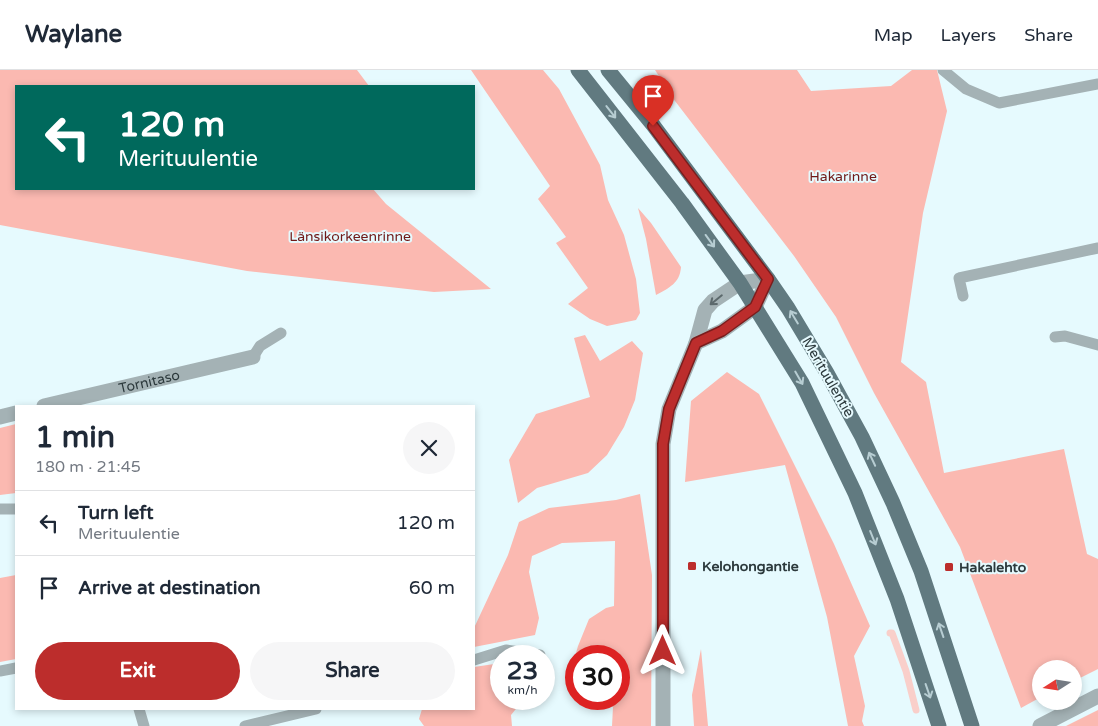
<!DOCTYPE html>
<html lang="en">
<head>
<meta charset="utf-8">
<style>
	:root { --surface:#fff; --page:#f6f6f7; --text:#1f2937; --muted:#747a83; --line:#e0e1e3; --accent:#bc2d2c }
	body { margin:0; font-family:"Varela Round",sans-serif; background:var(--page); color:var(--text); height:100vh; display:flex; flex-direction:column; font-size:19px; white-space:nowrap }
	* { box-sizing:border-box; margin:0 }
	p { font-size:16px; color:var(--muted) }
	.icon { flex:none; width:28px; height:28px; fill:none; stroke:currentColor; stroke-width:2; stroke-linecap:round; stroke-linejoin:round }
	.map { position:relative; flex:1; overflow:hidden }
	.sheet { position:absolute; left:15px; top:335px; width:460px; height:305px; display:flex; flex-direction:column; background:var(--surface); border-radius:0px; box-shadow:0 2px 8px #0003 }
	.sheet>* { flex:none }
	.top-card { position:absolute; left:15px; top:15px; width:460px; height:105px; border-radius:0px; box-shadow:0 2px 8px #0003; background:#00695c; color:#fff; overflow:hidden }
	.needle { width:32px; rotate:258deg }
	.fabs { position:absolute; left:1032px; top:590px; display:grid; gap:10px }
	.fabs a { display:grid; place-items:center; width:50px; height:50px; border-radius:50%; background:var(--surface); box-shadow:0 2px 8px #0003; font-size:25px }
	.speed { position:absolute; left:490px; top:575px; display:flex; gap:10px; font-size:25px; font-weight:700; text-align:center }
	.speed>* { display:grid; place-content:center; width:65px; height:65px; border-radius:50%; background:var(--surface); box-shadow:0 2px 8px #0003; line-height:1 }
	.speed small { font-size:12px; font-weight:400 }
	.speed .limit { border:8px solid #d22; background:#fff; color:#111 }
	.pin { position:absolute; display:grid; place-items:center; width:42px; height:42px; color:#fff; margin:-51px -21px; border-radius:50% 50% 50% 0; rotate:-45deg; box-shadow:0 0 5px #0007 }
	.pin .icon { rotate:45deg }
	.me { position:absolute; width:55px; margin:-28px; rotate:0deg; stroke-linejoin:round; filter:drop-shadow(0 0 4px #0008) }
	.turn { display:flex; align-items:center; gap:18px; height:105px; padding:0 20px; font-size:22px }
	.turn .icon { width:65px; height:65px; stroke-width:2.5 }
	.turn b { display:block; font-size:35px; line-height:42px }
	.round { display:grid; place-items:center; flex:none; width:52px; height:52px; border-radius:26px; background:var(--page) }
	.head { display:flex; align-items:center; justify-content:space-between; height:85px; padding:0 20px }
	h1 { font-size:30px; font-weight:800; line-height:38px }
	.button { display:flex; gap:10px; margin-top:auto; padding:10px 20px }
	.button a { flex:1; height:58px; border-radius:30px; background:var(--accent); color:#fff; font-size:20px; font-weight:800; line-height:58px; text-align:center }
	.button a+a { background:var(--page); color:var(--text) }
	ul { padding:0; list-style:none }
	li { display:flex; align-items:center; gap:15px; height:65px; padding:0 20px; border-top:1px solid var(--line) }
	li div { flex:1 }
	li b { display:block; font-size:19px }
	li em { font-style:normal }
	header { display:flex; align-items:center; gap:30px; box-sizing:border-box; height:70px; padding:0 25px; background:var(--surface); border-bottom:1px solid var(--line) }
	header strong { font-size:24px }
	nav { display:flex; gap:28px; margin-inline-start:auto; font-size:18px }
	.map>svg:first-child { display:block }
	.green { fill:#fbb9b1 }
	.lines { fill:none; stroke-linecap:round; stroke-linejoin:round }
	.stream { stroke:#f9cfca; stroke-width:7 }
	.lane { stroke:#a4b2b5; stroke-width:11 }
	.street { stroke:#a4b2b5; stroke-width:15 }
	.primary { stroke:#617a80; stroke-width:15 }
	.oneway { stroke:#b7cdd2 }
	.oneway2 { stroke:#5c696c }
	.route-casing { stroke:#7a1d1d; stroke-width:12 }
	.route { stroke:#bc2d2c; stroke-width:9 }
	.poi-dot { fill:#bc2d2c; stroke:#e6fafe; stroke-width:2 }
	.labels { text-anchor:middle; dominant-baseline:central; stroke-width:4; stroke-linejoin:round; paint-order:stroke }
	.park-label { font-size:14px; fill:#701918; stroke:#e6fafe }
	.street-label { font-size:14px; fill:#2c393c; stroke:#e6fafe }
	.poi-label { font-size:14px; font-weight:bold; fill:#2c393c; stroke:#e6fafe; text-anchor:start }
</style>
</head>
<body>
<header>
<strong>Waylane</strong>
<nav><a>Map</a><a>Layers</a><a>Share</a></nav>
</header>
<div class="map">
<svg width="1098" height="656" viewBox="0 0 1098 656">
	<rect width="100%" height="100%" fill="#e6fafe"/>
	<!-- green -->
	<g class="green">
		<path d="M0,0H357L369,16H16V119H373L386,134L491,219L434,222L247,201L0,155Z"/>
		<path d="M471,0H543L559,19L600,95L608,130L624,165L636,209L640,243L636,250L607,256L590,249L568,234L588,218L556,173L566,167L538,129L550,116Z"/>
		<path d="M655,0H797L811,21L891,16L912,0H937L947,41L923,143L901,292L926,312L944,403L1064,379L1087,484L1098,489V599L1074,611V599H1041V627L1021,638L960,477L874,323L836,247L794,186L675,31Z"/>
		<path d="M638,138L651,153L681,197C680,213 669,218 656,225L646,169Z"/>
		<path d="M585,265L600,291L632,271L643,283L635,330L624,357L607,385L588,403L537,418L518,433L509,390L536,344L590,327L574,268Z"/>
		<path d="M727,302L759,324L834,474L870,556L854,586L865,636L862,651L864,656H848L827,547L785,395L685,412L691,331Z"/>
		<path d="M16,354V423L0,425V358Z"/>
		<path d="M640,424L652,505L651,656H612L613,637L591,629H619V586H576V623L573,622L570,604L578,576L589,549L606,538L614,536L615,471L562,473L532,486L529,502L539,548L535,565L474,577V558L508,485L519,452L549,438L616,430Z"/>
		<path d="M16,505V589L0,592V508Z"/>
		<path d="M701,579L708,656H694L692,625Z"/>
		<path d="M501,593V629H524L511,645L512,656H424L419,649L422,639H474V597Z"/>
		<path d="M1098,640V656H1066Z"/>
	</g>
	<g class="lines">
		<!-- stream -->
		<path class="stream" d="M890,563H892L906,601L916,640"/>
		<!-- lane -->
		<g class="lane">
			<path d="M943,0L966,19L999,33L1098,14"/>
			<path d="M963,226L959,208L1098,178"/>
			<path d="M1055,267L1065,266L1098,275"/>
			<path d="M253,287L260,276L281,263"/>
			<path d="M0,439H16"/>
			<path d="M474,590L506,580L540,585"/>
			<path d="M0,601L16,598"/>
			<path d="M139,639L144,656"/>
			<path d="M245,656L316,639"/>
		</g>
		<!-- street -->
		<g class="street">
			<path d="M696,273L722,261L755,237L768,209"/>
			<path id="s1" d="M44,336L253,287"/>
			<path d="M0,347L16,343"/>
			<path d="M663,656V374L669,339L696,273L705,240L713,231L740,213L768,209"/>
			<path d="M1040,656L1098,626"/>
		</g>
		<!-- primary -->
		<g class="primary">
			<path d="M578,0L682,133L740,213L802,313L855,423L897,529L939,656"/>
			<path d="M608,0L653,55L768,209L788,238L827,303L862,367L893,433L921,501L972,656"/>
		</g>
	</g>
	<!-- one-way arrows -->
	<defs><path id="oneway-shaft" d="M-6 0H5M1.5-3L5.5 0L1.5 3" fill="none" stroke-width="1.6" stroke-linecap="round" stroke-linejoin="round" transform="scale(1.25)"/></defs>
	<g class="oneway">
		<use href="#oneway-shaft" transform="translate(611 42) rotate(52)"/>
		<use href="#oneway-shaft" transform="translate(710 171) rotate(54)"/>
		<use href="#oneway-shaft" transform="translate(794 247) rotate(-121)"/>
		<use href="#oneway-shaft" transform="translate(799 308) rotate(60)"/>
		<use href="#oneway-shaft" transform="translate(872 389) rotate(-115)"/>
		<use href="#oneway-shaft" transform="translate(873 468) rotate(68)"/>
		<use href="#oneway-shaft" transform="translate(941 560) rotate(-109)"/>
		<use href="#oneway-shaft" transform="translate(928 621) rotate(71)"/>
	</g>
	<use class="oneway2" href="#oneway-shaft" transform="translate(716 230) rotate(141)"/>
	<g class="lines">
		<!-- route casing -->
		<g class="route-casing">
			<path id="route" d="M653,56L768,209L755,237L722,261L696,273L669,339L663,374V581"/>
		</g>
		<!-- route -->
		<use href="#route" class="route"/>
	</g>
	<!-- markers -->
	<g class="poi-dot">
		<rect x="687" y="491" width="10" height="10" rx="2.5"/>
		<rect x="944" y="492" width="10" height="10" rx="2.5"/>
	</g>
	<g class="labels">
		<!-- park labels -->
		<g class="park-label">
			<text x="843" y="106">Hakarinne</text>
			<text x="350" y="166">Länsikorkeenrinne</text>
		</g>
		<!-- street labels -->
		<g class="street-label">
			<text transform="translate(828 307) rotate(60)">Merituulentie</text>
			<text stroke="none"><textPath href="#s1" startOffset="108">Tornitaso</textPath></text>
		</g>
		<!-- poi labels -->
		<g class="poi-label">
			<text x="702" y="496">Kelohongantie</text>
			<text x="959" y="497">Hakalehto</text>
		</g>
	</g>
</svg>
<div class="fabs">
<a><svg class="needle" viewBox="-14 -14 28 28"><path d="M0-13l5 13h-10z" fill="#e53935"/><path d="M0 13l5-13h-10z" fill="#747a83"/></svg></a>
</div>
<div class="speed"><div>23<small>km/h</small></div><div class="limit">30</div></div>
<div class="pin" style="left:653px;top:56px;background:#d93025"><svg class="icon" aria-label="arrive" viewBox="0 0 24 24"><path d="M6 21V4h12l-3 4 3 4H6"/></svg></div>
<svg class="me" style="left:663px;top:581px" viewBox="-20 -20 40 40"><path d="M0-17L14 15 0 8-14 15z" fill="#bc2d2c" stroke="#fff" stroke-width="4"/></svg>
<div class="top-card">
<div class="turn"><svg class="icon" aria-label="left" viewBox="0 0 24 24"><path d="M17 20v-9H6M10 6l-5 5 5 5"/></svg><div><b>120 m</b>Merituulentie</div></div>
</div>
<section class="sheet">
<div class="head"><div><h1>1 min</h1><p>180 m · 21:45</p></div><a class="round"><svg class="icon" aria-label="close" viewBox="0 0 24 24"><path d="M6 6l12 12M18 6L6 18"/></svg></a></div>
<ul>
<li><svg class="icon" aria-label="left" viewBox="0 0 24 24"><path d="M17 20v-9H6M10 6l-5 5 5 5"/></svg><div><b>Turn left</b><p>Merituulentie</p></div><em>120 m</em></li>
<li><svg class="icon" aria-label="arrive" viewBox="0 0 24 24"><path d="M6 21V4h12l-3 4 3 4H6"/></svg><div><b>Arrive at destination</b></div><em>60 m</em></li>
</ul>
<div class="button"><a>Exit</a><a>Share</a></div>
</section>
</div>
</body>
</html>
